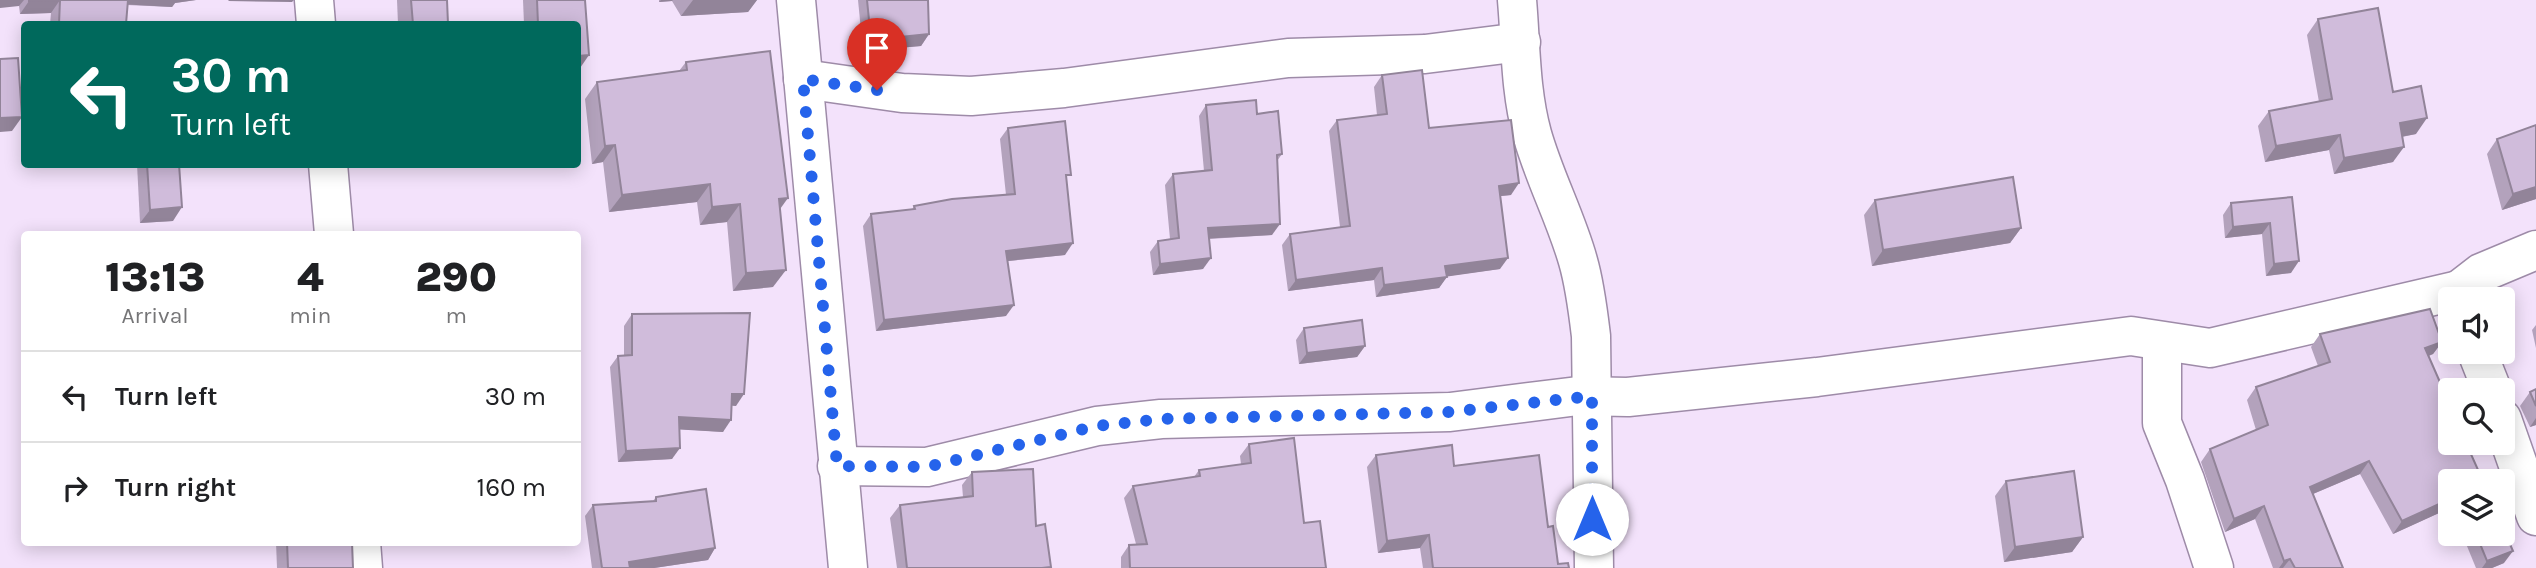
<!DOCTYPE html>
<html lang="en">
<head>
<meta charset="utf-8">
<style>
	:root { --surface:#fff; --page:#f6f6f6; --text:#202124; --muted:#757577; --line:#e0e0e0 }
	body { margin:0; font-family:Karla,sans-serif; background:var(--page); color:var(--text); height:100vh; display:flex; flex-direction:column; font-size:26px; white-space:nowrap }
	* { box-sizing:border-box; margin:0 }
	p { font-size:23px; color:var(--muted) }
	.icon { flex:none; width:38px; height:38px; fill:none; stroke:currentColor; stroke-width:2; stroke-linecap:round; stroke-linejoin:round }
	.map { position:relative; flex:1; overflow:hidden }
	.side { position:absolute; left:21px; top:231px; width:560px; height:315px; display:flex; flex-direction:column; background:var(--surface); border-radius:7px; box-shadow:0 4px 18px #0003 }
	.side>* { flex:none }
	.hud { position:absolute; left:21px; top:21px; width:560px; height:147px; border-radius:7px; box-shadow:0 4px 18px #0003; background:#00695c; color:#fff; overflow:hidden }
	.buttons { position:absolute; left:2438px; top:287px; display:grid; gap:14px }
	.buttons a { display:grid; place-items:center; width:77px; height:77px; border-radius:7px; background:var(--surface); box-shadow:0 4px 18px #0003; font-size:35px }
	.pin { position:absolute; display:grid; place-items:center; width:60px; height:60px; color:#fff; margin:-72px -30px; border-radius:50% 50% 50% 0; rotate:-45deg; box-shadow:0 0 7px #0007 }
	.pin .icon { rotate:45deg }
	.me { position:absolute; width:77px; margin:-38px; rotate:0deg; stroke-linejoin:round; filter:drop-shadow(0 0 5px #0008) }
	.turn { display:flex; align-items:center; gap:24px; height:147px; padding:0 35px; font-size:32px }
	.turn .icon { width:91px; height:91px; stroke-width:2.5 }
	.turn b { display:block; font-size:49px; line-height:60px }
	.eta { display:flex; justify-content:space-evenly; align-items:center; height:119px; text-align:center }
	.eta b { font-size:42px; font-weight:800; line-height:49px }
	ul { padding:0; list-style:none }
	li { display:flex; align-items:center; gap:21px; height:91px; padding:0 35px; border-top:2px solid var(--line) }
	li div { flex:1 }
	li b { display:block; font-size:26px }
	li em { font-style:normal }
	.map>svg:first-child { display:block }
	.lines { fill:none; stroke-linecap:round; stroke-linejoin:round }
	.minor-casing { stroke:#9e8ba8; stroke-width:41 }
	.minor { stroke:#fff; stroke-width:38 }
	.wall { fill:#b3a2bc }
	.shaded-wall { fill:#928499 }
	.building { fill:#d0bcdb; stroke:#928499; stroke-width:2 }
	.route { stroke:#2563eb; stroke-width:12; stroke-dasharray:0 21.6 }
</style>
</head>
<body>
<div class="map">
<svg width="2536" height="568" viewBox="0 0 2536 568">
	<rect width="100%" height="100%" fill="#f3e2fb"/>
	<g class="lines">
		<!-- minor casing -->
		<g class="minor-casing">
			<g id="minor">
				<path d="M314,0L316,24"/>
				<path d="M796,0L848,568"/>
				<path d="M1517,0C1521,46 1520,90 1532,134C1544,177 1566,218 1578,261C1585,285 1588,311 1591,336L1594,568"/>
				<path d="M803,79L902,93L971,96L1064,88L1288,58L1425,54L1521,42"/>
				<path d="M328,164L334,234"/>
				<path d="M2460,299L2459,290L2481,273L2536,250"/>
				<path d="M2162,342V423L2185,480L2214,568"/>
				<path d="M2477,352L2492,390"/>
				<path d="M2502,419L2536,516"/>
				<path d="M837,466L927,467L1097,426L1161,419L1450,412L1578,396L1628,397L1817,377L2131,336L2210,348L2459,290"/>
				<path d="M361,542L363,568"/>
			</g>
		</g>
		<!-- minor -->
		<use href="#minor" class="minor"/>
	</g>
	<!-- wall -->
	<g class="wall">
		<path d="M0,0H196L175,3L172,7L127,5L126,24H50L51,13L20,14L19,6Z"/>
		<path d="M397,0H447L448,24H398Z"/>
		<path d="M523,0H585L578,24H524Z"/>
		<path d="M659,0H757L748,12L681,16L672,1L659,2Z"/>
		<path d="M858,0H928L929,34L921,46L863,51Z"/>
		<path d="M2318,19L2393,92L2416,134L2402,137L2393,162L2334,174L2329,150L2265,162L2258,126L2269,111L2319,102L2307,35Z"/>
		<path d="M686,62L780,209L773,287L733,291L727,222L700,225L697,202L609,212L603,162L592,164L585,99L597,82L679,71Z"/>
		<path d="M1382,75L1429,128L1511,195L1501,196L1500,269L1447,276L1439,288L1376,297L1374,280L1288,291L1282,245L1290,234L1340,227L1329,131L1337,120L1377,115L1374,87Z"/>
		<path d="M1206,105L1257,114L1282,154L1277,161L1272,235L1209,239L1203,269L1153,275L1150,252L1158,241L1170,239L1165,185L1173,174L1204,171L1199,116Z"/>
		<path d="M2536,125V199L2502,210L2487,154L2497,139Z"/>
		<path d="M1008,128L1067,181L1065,255L1008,261L1006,316L876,331L863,226L871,214L912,210L914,206L1006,195L1000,139Z"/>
		<path d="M137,164H179L173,221L140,223Z"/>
		<path d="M2292,197L2291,273L2266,276L2262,234L2225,238L2223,215L2231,203Z"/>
		<path d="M1875,200L2021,228L2010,243L1872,266L1864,215Z"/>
		<path d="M632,314L736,406L732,405L723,432L680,429L672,459L618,462L610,367L618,356H624V326Z"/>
		<path d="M2536,325V348L2532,330Z"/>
		<path d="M1304,328L1365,346L1357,357L1299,364L1296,340Z"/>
		<path d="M2320,334L2442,342L2433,354L2429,356L2450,481V508L2393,534L2360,474L2313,494L2343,568H2273L2255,519L2225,532L2201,462L2210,449L2256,430L2247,400L2256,387L2318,366L2311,347Z"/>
		<path d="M2536,389V425L2530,427L2520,406L2530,392Z"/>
		<path d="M1249,444L1304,523L1326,568H1121V557L1129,545L1136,544L1124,498L1133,486L1194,477L1199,470L1241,464L1240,456Z"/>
		<path d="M1376,455L1454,466L1548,527L1558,564L1569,568H1423L1420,548L1378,553L1367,467Z"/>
		<path d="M972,472L1036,526L1050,568H897L890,518L900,505L963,497L962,485Z"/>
		<path d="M2006,481L2083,537L2072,552L2004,562L1995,496Z"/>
		<path d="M656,497L715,548L708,560L654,568H592L585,516L593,505L653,501Z"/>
		<path d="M2462,534H2502L2504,563L2492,568H2476Z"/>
		<path d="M276,542H352L353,568H277Z"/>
	</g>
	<!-- shaded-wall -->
	<g class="shaded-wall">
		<path d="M0,0H24L19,6L0,8Z"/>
		<path d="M60,0L51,13L20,14L29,1Z"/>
		<path d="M122,0H196L175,3L172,7L119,4Z"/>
		<path d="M229,0H294L292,2L228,1Z"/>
		<path d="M661,0H673L672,1L659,2Z"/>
		<path d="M693,0H757L748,12L681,16Z"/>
		<path d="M929,34L921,46L863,51L871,40Z"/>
		<path d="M589,55L578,71V56Z"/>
		<path d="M22,117L12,131L0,132V118Z"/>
		<path d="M2427,118L2416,134L2389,139L2400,123Z"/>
		<path d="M2340,135L2329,150L2265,162L2276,146Z"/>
		<path d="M615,145L603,162L592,164L605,146Z"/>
		<path d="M2404,147L2393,162L2334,174L2344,158Z"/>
		<path d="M1519,183L1511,195L1491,197L1499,186Z"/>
		<path d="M710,184L697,202L609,212L622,195Z"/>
		<path d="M2536,187V199L2502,210L2513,194Z"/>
		<path d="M788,198L775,216L779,199Z"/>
		<path d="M740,204L727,222L700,225L712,207Z"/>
		<path d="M182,207L173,221L140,223L150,210Z"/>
		<path d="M2270,223L2262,234L2225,238L2233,227Z"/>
		<path d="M1280,224L1272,235L1200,239L1208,228Z"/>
		<path d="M2021,228L2010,243L1872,266L1883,250Z"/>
		<path d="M1073,243L1065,255L998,262L1006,251Z"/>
		<path d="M1211,258L1203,269L1153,275L1160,264Z"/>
		<path d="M1508,258L1500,269L1437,278L1445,266Z"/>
		<path d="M2299,261L2291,273L2266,276L2274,264Z"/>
		<path d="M1382,268L1374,280L1288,291L1296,280Z"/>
		<path d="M786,270L773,287L733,291L746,273Z"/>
		<path d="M1447,277L1439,288L1376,297L1384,285Z"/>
		<path d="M1014,305L1006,316L876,331L884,320Z"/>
		<path d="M2442,342L2433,354L2416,360L2425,348Z"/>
		<path d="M1365,346L1357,357L1299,364L1307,353Z"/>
		<path d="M732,394H744L736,406L724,405Z"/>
		<path d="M679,417L731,420L723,432L671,429Z"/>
		<path d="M2536,418V425L2530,427Z"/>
		<path d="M680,448L672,459L618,462L626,451Z"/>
		<path d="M2369,461L2360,474L2301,499L2310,487Z"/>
		<path d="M2450,499V508L2393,534L2402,521Z"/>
		<path d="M2264,506L2255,519L2225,532L2234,519Z"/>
		<path d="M1429,535L1420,548L1378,553L1387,541Z"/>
		<path d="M2083,537L2072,552L2004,562L2015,547Z"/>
		<path d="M715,548L708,560L654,568H624L629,562Z"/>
		<path d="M2513,551L2504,563L2492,568H2482L2487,561Z"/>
		<path d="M2290,559L2283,568H2279L2284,561Z"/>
	</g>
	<!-- building -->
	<g class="building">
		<path d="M29,0H59L29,1Z"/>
		<path d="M60,0H128L126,24H59Z"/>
		<path d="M411,0H447L448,24H413Z"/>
		<path d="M537,0H585L589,55L578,56V24H538Z"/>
		<path d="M867,0H928L929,34L871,40Z"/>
		<path d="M2378,8L2393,92L2421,86L2427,118L2400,123L2404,147L2344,158L2340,135L2276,146L2269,111L2332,99L2318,19Z"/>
		<path d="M770,51L788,198L779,199L786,270L746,273L740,204L712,207L710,184L622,195L615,145L605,146L597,82L687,70L686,62Z"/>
		<path d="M18,58L22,117L0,118V59Z"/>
		<path d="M1422,70L1429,128L1511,120L1519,183L1499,186L1508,258L1445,266L1447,277L1384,285L1382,268L1296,280L1290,234L1350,226L1337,120L1387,114L1382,75Z"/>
		<path d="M1256,100L1257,114L1278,111L1282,154L1277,155L1280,224L1208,228L1211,258L1160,264L1158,241L1179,238L1173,174L1212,170L1206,105Z"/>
		<path d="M1065,121L1071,175H1066L1073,243L1006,251L1014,305L884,320L871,214L915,209L914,206L952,199L1015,194L1008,128Z"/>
		<path d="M2536,125V187L2513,194L2497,139Z"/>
		<path d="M147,164H179L182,207L150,210Z"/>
		<path d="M2013,177L2021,228L1883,250L1875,200Z"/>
		<path d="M2292,197L2299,261L2274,264L2270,223L2233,227L2231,203Z"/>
		<path d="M2430,309L2442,342L2425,348L2450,405V443H2466L2483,481H2450V499L2402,521L2369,461L2310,487L2343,568H2295L2290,559L2284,561L2264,506L2234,519L2210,449L2268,425L2256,387L2330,362L2320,334Z"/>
		<path d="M750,313L744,394H732L731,420L679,417L680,448L626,451L618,356L632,355V314Z"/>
		<path d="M1362,320L1365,346L1307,353L1304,328Z"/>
		<path d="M2536,389V406L2530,392Z"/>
		<path d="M1294,438L1304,523L1320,521L1326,568H1130L1129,545L1147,544L1133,486L1200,476L1199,470L1251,463L1249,444Z"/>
		<path d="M1452,445L1454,466L1539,455L1548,527L1553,526L1558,564L1568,563L1569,568H1433L1429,535L1387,541L1376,455Z"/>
		<path d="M1033,469L1036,526L1045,524L1051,567L1042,568H907L900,505L973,496L972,472Z"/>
		<path d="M2074,471L2083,537L2015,547L2006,481Z"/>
		<path d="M706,489L715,548L629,562L630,568H602L593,505L656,501V497Z"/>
		<path d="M2502,526L2513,551L2487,561L2476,534H2502Z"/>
		<path d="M287,542H352L353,568H288Z"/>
	</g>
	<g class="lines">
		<!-- route -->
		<path class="route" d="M877,90L803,79L837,466L927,467L1097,426L1161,419L1450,412L1592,396V519"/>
	</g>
</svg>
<div class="buttons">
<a><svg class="icon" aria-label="sound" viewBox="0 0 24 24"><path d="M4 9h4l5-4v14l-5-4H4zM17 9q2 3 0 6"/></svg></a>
<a><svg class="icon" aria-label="search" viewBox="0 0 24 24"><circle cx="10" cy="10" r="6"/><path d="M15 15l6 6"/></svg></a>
<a><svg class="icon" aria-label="layers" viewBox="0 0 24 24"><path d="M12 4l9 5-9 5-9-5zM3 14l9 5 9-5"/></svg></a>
</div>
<div class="pin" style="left:877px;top:90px;background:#d93025"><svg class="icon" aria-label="arrive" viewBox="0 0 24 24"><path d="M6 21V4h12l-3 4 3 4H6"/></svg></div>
<svg class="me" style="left:1592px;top:519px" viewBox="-20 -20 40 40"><circle r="19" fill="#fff"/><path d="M0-13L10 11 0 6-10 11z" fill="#2563eb"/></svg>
<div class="hud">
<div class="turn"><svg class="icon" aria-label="left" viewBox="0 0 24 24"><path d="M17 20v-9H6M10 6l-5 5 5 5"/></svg><div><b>30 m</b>Turn left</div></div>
</div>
<section class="side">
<div class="eta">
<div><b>13:13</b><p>Arrival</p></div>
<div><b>4</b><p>min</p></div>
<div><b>290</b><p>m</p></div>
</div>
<ul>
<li><svg class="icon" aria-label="left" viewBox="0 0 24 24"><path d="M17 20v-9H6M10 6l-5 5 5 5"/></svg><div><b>Turn left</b></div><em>30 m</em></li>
<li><svg class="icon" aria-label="right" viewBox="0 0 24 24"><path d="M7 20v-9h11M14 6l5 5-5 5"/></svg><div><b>Turn right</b></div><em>160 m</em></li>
</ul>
</section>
</div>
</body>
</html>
